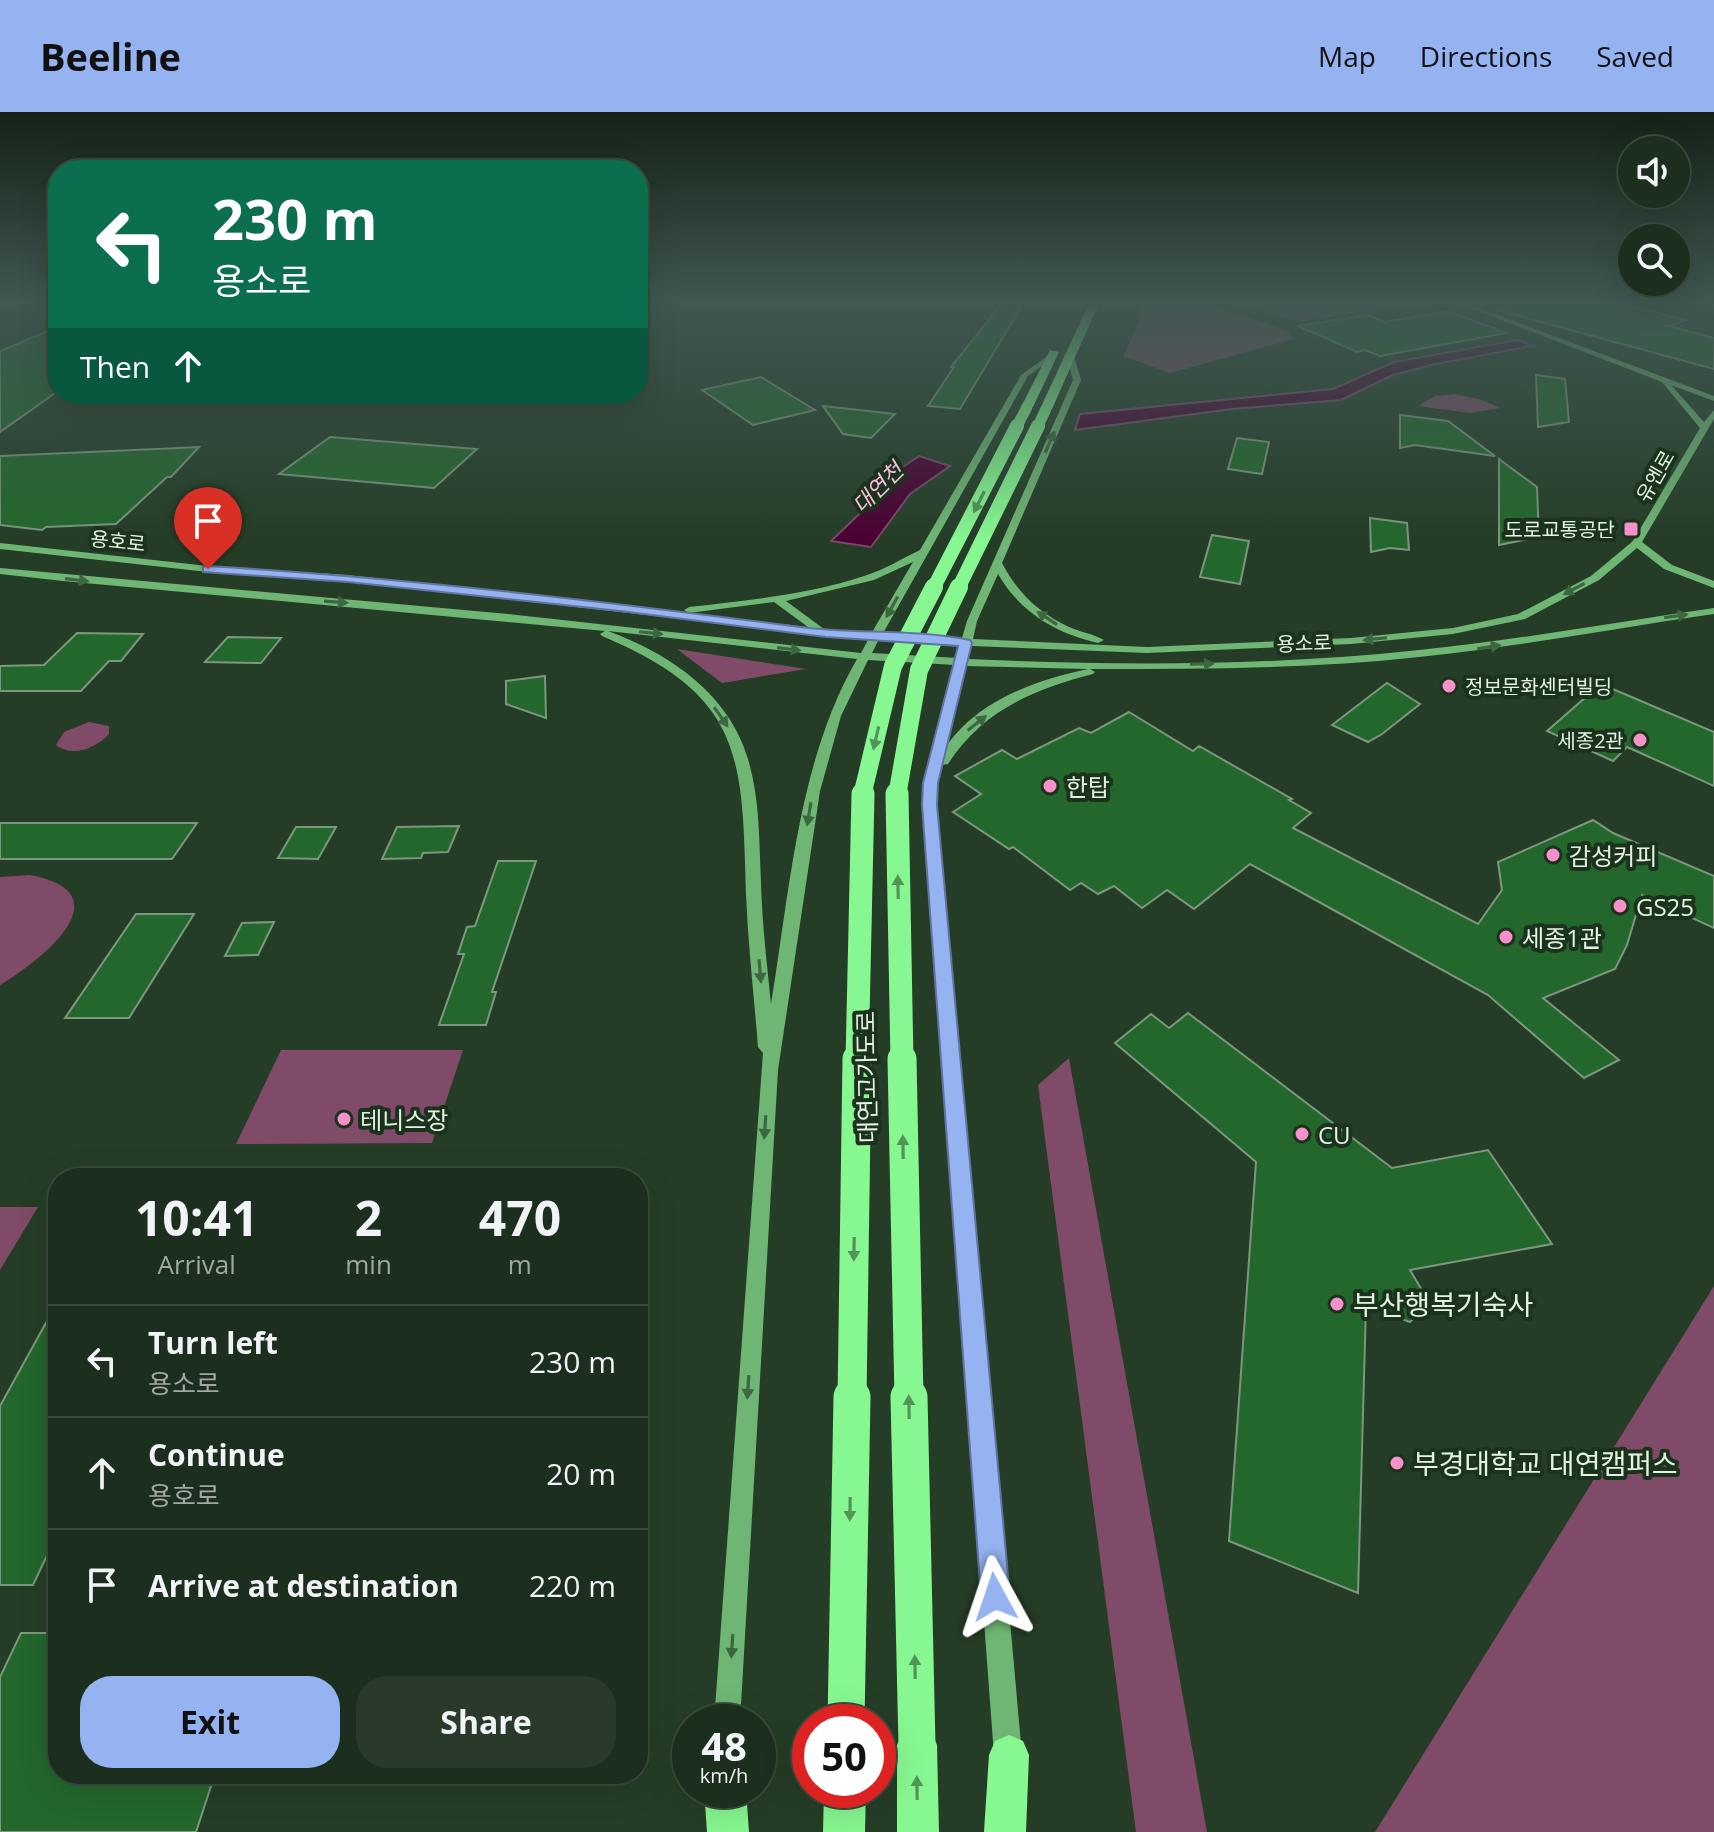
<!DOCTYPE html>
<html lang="en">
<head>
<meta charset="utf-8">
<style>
	:root { --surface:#1c2e1d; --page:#293a2a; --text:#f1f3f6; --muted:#a0a8a4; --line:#3a4a3b; --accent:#95b2f1 }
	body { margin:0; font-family:"Open Sans","Noto Sans KR",sans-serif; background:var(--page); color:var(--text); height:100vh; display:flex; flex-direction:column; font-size:30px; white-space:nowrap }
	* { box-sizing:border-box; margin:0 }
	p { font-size:26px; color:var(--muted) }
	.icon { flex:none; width:44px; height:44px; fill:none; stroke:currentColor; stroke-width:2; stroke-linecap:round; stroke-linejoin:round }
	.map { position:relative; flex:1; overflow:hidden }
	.panel { position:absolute; left:48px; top:1056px; width:600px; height:616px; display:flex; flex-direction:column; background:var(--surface); border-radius:32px; box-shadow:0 8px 32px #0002,0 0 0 2px var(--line) }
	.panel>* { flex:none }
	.guide { position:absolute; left:48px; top:48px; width:600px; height:244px; border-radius:32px; box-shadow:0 8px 32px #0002,0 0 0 2px var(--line); background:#0b6e4f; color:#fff; overflow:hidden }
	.fabs { position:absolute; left:1618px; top:24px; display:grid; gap:16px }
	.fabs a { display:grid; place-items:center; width:72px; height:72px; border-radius:50%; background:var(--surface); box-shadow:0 8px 32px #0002,0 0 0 2px var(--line); font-size:40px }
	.speed { position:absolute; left:672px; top:1592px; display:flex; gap:16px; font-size:40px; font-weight:700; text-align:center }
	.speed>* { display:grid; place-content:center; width:104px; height:104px; border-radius:50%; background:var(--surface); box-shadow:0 8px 32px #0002,0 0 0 2px var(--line); line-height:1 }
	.speed small { font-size:20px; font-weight:400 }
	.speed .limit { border:12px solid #d22; background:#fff; color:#111 }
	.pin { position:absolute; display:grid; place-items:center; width:68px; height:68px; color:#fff; margin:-82px -34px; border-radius:50% 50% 50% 0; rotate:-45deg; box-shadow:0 0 8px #0007 }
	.pin .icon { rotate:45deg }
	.me { position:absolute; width:88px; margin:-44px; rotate:355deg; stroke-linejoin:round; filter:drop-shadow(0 0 6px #0008) }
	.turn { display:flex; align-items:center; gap:28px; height:168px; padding:0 32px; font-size:36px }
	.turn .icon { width:104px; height:104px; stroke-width:2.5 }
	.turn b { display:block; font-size:56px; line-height:68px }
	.then { display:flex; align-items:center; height:76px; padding:0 32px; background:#0003; gap:16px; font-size:30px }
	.eta { display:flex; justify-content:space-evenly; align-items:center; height:136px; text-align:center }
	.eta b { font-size:48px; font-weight:700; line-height:56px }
	.cta { display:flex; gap:16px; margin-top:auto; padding:16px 32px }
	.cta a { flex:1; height:92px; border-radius:32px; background:var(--accent); color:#111; font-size:32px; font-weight:700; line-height:92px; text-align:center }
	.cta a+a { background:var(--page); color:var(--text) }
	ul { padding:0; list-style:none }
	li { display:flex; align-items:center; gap:24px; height:112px; padding:0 32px; border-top:2px solid var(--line) }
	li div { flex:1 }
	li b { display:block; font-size:30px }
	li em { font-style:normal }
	header { display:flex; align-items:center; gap:48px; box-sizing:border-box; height:112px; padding:0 40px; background:var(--accent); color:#111 }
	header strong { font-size:38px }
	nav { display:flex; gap:44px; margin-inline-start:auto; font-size:28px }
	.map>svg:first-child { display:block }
	.green { fill:#7f4b68 }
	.water { fill:#490032; stroke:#774967; stroke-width:2 }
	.building { fill:#23672c; stroke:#7c977d; stroke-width:2 }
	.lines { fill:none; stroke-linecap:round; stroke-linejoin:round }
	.secondary { fill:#6fb674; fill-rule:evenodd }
	.highway { fill:#87f891; fill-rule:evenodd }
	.highway-bridge-far5 { stroke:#87f891; stroke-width:11 }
	.highway-bridge-far4 { stroke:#87f891; stroke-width:14 }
	.highway-bridge-far3 { stroke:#87f891; stroke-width:18 }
	.highway-bridge-far2 { stroke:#87f891; stroke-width:23 }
	.highway-bridge-far1 { stroke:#87f891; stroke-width:29 }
	.highway-bridge { stroke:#87f891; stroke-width:37 }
	.oneway { fill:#3d6740 }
	.oneway2 { fill:#519657 }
	.route { fill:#95b2f1; stroke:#61749d; stroke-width:2 }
	.poi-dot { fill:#f890ca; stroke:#1b331d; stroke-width:3 }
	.labels { text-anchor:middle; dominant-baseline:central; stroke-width:8; stroke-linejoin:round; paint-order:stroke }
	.far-street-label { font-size:20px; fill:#e3f2e3; stroke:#1b331d }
	.far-poi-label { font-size:20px; fill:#e3f2e3; stroke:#1b331d; text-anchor:end }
	.far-water-label { font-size:22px; font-style:italic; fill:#fdbbde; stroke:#1b331d }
	.poi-label { font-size:24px; fill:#e3f2e3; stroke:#1b331d; text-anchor:start }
	.street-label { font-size:24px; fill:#e3f2e3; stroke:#1b331d }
	.near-poi-label { font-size:28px; fill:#e3f2e3; stroke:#1b331d; text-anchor:start }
</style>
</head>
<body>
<header>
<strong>Beeline</strong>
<nav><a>Map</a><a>Directions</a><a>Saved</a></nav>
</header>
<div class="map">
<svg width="1714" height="1720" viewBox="0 0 1714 1720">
	<rect width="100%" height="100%" fill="#253d27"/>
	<!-- green -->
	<g class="green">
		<path d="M1160,189H1202L1288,219L1294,227L1170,261L1123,244L1140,209L1143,193Z"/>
		<path d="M1236,189H1400L1409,193L1297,210Z"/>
		<path d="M1455,282L1479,287L1501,296L1470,301L1418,294L1435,284Z"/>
		<path d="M677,537L806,557L722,571Z"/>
		<path d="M89,610L109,614V622C96,636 72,646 56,633L64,620Z"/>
		<path d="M30,763C126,781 42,848 0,873V765Z"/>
		<path d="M281,938H463L432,1031L236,1032Z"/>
		<path d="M1069,946L1207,1720H1136L1038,973Z"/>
		<path d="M0,1095H38L0,1158Z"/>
		<path d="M1714,1174V1720H1375Z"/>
	</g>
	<!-- water -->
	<g class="water">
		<path d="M1518,228L1532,234L1435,252L1393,263L1341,288L1232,297L1075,318L1080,302L1333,277L1394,250Z"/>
		<path d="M919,344L950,354L910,382L871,435L831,429L896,367L894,361Z"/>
	</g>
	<!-- building -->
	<g class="building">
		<path d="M1004,189H1013L1021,195L960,297L928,294L954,255H951Z"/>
		<path d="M1498,189H1610L1686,208L1669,214L1714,226V257L1497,198Z"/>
		<path d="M1448,199L1507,221L1380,244L1365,238L1357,240L1298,214L1368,203L1385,210Z"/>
		<path d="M58,215V279L0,320V239Z"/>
		<path d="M1536,263L1565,267L1569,310L1538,315Z"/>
		<path d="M761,265L815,298L753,313L702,278Z"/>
		<path d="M823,294L895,302L871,326L843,322Z"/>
		<path d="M1400,303L1448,309L1495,344L1415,333L1400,336Z"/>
		<path d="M330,325L477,337L434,376L279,362Z"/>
		<path d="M1237,326L1269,330L1262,362L1228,357Z"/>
		<path d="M199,335L171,365H167L116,412L46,415L42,418L0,413V344Z"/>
		<path d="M1499,347L1537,375L1539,425L1499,433Z"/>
		<path d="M1370,406L1407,411L1409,438L1390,436L1371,440Z"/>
		<path d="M1212,423L1249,429L1240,472L1200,465Z"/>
		<path d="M77,521L143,522L121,549H109L81,579H0V554L44,553Z"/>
		<path d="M228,525L281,526L261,551L205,550Z"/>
		<path d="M545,564L546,606L506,592V569Z"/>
		<path d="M1387,571L1420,592L1382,622L1368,630L1332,613Z"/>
		<path d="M1601,572L1714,620V674L1627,635L1613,649L1547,619Z"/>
		<path d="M1129,600L1193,639L1199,634L1292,687L1289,688L1311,701L1293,716L1478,812L1502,778L1498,750L1593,708L1613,721L1714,764V816L1642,783L1627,833L1615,857L1543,886L1619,948L1584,966L1488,883L1250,752L1194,797L1167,778L1142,796L1114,774L1098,782L1081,771L1070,778L1013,735L1009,737L953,700L981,682L955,664L1002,638L1017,647L1079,616L1091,621Z"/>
		<path d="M0,711H197L172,747H0Z"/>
		<path d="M459,714L448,740L423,741L421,746L382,747L397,715Z"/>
		<path d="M296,715H336L318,747L278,746Z"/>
		<path d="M498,749H536L492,880H496L486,913H439L464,842H458L467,815L475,814Z"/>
		<path d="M136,802H194L129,906H65Z"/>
		<path d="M274,810L258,843L225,844L242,811Z"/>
		<path d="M1188,901L1392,1056L1488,1038L1552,1132L1410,1158L1429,1190L1410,1210L1366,1194L1358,1481L1229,1429L1256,1050L1115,931L1151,902L1169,916Z"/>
		<path d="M58,1189V1437H50L33,1473H0V1294Z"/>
		<path d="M21,1521H58V1662H215L196,1720H0V1565Z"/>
	</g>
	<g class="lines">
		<!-- secondary -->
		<path class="secondary" d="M1452,189H1461L1714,284V289L1671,273L1704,310L1714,298V307L1642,430L1672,453L1714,469V476L1664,457L1637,436L1599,468L1525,507L1453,522L1351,532L1147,541L971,534L968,547C1117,554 1270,554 1419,538C1518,528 1616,510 1714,496V502C1616,516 1518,535 1419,545C1310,557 1199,557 1090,557L1095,560L1093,562C1034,577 982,599 948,652L942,653L938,671L937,693L1022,1643L1018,1653L1008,1657L998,1653L994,1643L923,693L924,671L955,553L868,548L841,604L820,679L778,958L740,1610H714L763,941L758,935C754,884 748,833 746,782C742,644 744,584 602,524L600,522L605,519L63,469L0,462V456L508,502L861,541L868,528L348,469L208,460L0,437V431L208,454L348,463L808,515L774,490L689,501L684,498L689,495C748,488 807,483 864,464C884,458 901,447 920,438L1021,263L1053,240L1056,244L1028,264L882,523L962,526L967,509L1073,268L1066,244L1070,242L1074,244L1081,268L1002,451C1017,480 1039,501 1069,515C1080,520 1094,522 1104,528L1098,531C1055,521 1020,500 998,462L977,509L973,527L1147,535L1351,526L1453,516L1518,502L1591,464L1633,429L1700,316L1662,270ZM913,450L871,522L824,517L786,489L874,468ZM608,519L857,547C798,649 790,778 771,892C767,852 762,811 761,770C759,729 760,687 748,647C729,582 670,542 608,519ZM878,529L960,533L957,546L872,541ZM966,554L1088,557C1036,568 979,588 947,633Z"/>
		<!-- highway -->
		<g class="highway">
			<path d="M1090,189H1100L1052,297L1042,300L1040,297Z"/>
			<path d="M1050,238L1059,240L1033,295L1023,298L1021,295Z"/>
			<path d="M917,1613L931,1619L937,1633L939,1720H897V1633L903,1619Z"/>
			<path d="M1009,1623L1023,1629L1029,1643L1026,1720H984L989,1643L995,1629Z"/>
			<path d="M704,1678H746L749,1720H707Z"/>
			<path d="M824,1678H866L865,1720H823Z"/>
		</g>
		<!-- highway-bridge-far5 -->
		<g class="highway-bridge-far5">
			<path d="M1016,316L1027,295"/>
			<path d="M1037,316L1046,297"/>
		</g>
		<!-- highway-bridge-far4 -->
		<g class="highway-bridge-far4">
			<path d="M933,477L1017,314"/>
			<path d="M958,477L1038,314"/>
		</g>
		<!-- highway-bridge-far3 -->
		<g class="highway-bridge-far3">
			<path d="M862,684L893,554L934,475"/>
			<path d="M897,684L919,558L959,475"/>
		</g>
		<!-- highway-bridge-far2 -->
		<g class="highway-bridge-far2">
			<path d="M897,682L902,949"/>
			<path d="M857,949L863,682"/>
		</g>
		<!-- highway-bridge-far1 -->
		<g class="highway-bridge-far1">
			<path d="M902,947L909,1287"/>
			<path d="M852,1287L857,947"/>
		</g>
		<!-- highway-bridge -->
		<g class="highway-bridge">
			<path d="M909,1285L917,1633"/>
			<path d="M846,1610L852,1285"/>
		</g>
	</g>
	<!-- one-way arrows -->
	<defs><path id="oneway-solid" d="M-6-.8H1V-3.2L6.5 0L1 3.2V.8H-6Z" transform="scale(2)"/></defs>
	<g class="oneway">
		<use href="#oneway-solid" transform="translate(1050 330) rotate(-66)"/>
		<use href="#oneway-solid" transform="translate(77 468) rotate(7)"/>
		<use href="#oneway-solid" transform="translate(1574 477) rotate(152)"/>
		<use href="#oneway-solid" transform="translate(336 490) rotate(4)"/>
		<use href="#oneway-solid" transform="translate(892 495) rotate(119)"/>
		<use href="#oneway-solid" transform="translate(1676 504) rotate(-8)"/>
		<use href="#oneway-solid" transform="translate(1047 506) rotate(-147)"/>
		<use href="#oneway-solid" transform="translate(651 521) rotate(6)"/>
		<use href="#oneway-solid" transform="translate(1375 527) rotate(174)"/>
		<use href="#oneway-solid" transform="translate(1489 535) rotate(-9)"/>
		<use href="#oneway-solid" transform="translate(789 537) rotate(7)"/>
		<use href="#oneway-solid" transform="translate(1202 552) rotate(-1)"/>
		<use href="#oneway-solid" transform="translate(721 605) rotate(55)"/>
		<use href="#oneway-solid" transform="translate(977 611) rotate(-38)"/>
		<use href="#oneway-solid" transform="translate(809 702) rotate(99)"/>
		<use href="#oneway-solid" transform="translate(760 859) rotate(85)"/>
		<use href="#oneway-solid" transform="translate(765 1015) rotate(94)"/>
		<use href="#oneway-solid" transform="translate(748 1275) rotate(94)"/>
		<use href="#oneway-solid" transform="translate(732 1534) rotate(94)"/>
	</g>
	<g class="oneway2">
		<use href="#oneway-solid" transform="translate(979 390) rotate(117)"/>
		<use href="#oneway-solid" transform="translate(876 626) rotate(103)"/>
		<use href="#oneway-solid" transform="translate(898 775) rotate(-91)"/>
		<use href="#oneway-solid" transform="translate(903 1035) rotate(-91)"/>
		<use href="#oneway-solid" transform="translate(854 1137) rotate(91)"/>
		<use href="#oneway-solid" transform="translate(909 1295) rotate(-91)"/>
		<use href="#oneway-solid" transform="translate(850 1397) rotate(91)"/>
		<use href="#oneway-solid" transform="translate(915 1555) rotate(-91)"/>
		<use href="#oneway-solid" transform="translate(917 1676) rotate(-91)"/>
	</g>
	<!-- sky -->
	<linearGradient id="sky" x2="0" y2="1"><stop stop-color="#142215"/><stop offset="0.44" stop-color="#405752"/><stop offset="1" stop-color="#405752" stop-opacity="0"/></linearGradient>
	<rect width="1714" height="430" fill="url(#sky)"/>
	<!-- route -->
	<path class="route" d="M208,454C406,466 603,489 800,515C855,522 916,517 970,528L972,531L938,671L937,693L1010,1485L1005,1495L995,1499L985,1495L981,1485L922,693L923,671L958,534L826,525L620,499L348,470L203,460V455Z"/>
	<!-- markers -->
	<g class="poi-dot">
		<rect x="1623" y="409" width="16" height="16" rx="4"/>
		<circle cx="1449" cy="574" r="8"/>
		<circle cx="1640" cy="628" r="8"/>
		<circle cx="1050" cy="674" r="8"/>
		<circle cx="1553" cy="743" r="8"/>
		<circle cx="1620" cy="794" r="8"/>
		<circle cx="1506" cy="825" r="8"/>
		<circle cx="344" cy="1007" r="8"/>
		<circle cx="1302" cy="1022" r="8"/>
		<circle cx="1337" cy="1192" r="8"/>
		<circle cx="1397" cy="1351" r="8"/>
	</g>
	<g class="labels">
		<!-- far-street labels -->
		<g class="far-street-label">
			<text transform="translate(1655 364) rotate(-60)">유엔로</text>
			<text transform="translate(118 429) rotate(6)">용호로</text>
			<text transform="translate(1304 531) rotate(-2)">용소로</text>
		</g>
		<!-- far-poi labels -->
		<g class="far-poi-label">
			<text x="1615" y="417">도로교통공단</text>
			<text x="1465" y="574" text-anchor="start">정보문화센터빌딩</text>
			<text x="1624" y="628">세종2관</text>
		</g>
		<!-- far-water labels -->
		<g class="far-water-label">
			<text transform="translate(877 375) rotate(-45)">대연천</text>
		</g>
		<!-- poi labels -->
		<g class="poi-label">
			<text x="1066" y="674">한탑</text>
			<text x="1569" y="743">감성커피</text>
			<text x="1636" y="794">GS25</text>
			<text x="1522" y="825">세종1관</text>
			<text x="360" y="1007">테니스장</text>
			<text x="1318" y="1022">CU</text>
		</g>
		<!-- street labels -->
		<g class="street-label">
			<text transform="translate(866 965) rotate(-91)">대연고가도로</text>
		</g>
		<!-- near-poi labels -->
		<g class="near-poi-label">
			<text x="1353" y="1192">부산행복기숙사</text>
			<text x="1413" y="1351">부경대학교 대연캠퍼스</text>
		</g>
	</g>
</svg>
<div class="fabs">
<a><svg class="icon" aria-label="sound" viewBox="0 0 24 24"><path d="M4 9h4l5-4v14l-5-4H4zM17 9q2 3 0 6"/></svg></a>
<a><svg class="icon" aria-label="search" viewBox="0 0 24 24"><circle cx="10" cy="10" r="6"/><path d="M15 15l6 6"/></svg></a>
</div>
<div class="speed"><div>48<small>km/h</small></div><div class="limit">50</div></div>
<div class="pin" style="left:208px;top:457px;background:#d93025"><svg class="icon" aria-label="arrive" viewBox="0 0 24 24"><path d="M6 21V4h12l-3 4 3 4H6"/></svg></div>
<svg class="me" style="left:995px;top:1485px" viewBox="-20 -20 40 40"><path d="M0-17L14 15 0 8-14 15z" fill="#95b2f1" stroke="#fff" stroke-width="4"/></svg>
<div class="guide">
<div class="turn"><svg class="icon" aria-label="left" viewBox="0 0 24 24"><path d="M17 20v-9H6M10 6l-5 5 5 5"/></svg><div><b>230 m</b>용소로</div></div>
<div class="then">Then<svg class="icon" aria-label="ahead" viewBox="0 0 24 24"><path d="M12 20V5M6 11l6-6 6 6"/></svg></div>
</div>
<section class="panel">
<div class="eta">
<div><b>10:41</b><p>Arrival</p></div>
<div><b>2</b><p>min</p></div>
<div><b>470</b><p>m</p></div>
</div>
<ul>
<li><svg class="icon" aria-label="left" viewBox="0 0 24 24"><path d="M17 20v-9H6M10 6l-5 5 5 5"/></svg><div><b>Turn left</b><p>용소로</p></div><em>230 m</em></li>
<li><svg class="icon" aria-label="ahead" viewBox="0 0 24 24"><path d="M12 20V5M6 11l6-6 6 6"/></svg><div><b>Continue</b><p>용호로</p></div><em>20 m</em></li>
<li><svg class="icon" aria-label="arrive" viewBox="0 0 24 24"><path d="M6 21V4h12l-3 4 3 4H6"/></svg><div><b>Arrive at destination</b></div><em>220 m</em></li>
</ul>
<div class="cta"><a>Exit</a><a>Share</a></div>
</section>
</div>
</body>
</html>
